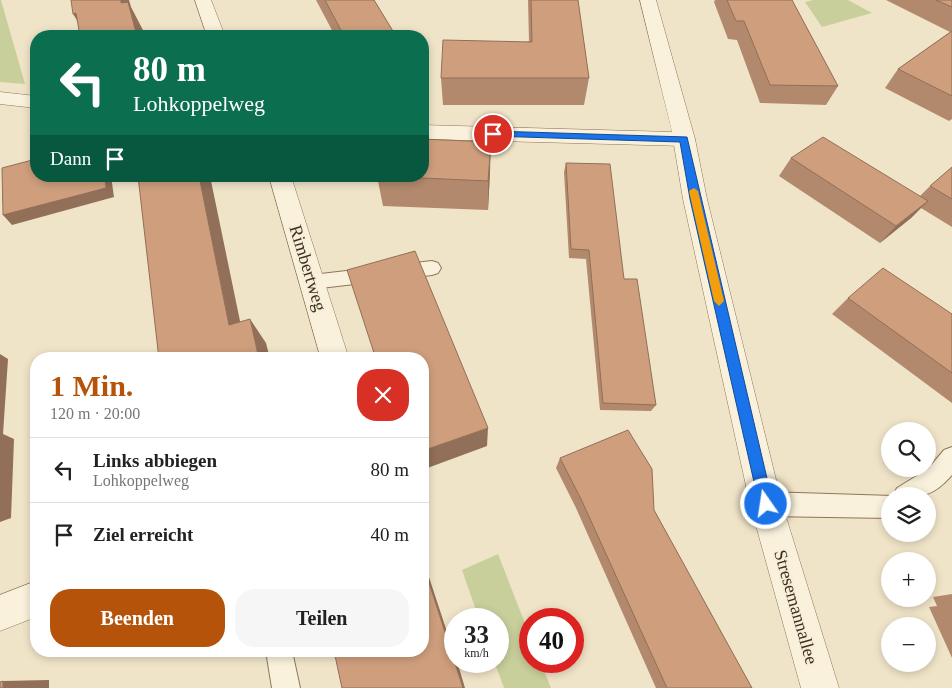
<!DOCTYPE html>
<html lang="de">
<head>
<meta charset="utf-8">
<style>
	:root { --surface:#fff; --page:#f6f6f6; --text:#222; --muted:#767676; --line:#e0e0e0; --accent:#b45309 }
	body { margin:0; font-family:Georgia,serif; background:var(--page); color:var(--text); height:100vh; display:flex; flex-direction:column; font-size:19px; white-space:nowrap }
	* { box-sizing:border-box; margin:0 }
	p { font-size:16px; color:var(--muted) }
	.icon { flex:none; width:28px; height:28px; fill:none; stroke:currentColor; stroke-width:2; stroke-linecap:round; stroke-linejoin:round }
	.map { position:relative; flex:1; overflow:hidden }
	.panel { position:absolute; left:30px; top:352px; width:399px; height:305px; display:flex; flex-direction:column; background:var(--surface); border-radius:20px; box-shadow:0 2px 8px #0003 }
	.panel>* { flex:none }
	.banner { position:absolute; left:30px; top:30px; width:399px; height:152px; border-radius:20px; box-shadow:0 2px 8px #0003; background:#0b6e4f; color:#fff; overflow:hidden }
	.fabs { position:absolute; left:881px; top:422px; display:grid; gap:10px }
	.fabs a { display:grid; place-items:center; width:55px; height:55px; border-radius:50%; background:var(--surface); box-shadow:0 2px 8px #0003; font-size:25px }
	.speed { position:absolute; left:444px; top:608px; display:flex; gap:10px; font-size:25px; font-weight:700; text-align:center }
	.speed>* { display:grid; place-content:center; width:65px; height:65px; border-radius:50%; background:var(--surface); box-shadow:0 2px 8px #0003; line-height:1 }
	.speed small { font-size:12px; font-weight:400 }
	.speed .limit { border:8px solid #d22; background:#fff; color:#111 }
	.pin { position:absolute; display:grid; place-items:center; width:42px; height:42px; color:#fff; margin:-21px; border:2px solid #fff; border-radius:50%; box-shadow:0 1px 5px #0007 }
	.me { position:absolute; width:55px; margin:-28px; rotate:347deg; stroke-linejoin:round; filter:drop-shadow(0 0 4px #0008) }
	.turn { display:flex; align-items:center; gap:18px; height:105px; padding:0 20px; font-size:22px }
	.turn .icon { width:65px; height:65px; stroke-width:2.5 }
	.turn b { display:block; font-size:35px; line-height:42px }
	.then { display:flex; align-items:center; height:48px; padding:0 20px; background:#0003; gap:10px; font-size:19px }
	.round { display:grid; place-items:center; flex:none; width:52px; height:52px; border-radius:20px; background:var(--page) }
	.headline { display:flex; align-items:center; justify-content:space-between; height:85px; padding:0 20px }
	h1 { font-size:30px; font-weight:700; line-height:38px; color:var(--accent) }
	.cta { display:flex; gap:10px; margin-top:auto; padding:10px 20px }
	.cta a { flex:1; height:58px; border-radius:20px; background:var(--accent); color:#fff; font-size:20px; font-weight:700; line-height:58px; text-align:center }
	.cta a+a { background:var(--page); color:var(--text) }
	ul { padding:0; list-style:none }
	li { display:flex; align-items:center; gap:15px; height:65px; padding:0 20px; border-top:1px solid var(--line) }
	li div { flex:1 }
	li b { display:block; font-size:19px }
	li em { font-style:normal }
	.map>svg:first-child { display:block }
	.green { fill:#c9cf9b }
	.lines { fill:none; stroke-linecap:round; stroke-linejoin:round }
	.service-casing { stroke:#8d765c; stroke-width:2 }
	.minor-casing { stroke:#8d765c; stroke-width:1 }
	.tertiary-casing { stroke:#8d765c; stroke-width:1 }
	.service { fill:#faf1dc; fill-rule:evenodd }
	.minor { fill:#faf1dc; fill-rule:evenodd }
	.tertiary { fill:#faf1dc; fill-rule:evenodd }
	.wall { fill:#b2896c }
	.shaded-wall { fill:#916f58 }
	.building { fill:#cf9f7d; stroke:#916f58 }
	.route { fill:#1a73e8; stroke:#114b97 }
	.slow { fill:#f59e0b }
	.labels { text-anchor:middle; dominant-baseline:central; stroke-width:4; stroke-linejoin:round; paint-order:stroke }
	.street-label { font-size:18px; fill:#3d2e20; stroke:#f7eed8 }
</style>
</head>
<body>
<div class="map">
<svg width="952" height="688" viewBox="0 0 952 688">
	<rect width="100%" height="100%" fill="#f0e4c8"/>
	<!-- green -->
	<g class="green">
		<path d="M0,0H1L25,84L0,82Z"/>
		<path d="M813,0H848L872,13L822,27L805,2Z"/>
		<path d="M498,554L530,636V661H540L551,688H504L494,661H498V619H479L462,570Z"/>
	</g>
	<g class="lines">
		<!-- service casing -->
		<g class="service-casing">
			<g id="service">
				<path d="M432,261L438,263L441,268L438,273L432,275L312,289L305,287L303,282L305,277L312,275Z"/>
				<path d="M952,447V475C930,500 920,496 890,496V518L766,516L758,512L754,504L758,496L766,492L893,496L897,488L928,469L944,450Z"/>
				<path d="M266,651H292L300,688H272Z"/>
			</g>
		</g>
		<!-- minor casing -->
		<g class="minor-casing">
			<g id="minor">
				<path d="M195,0H211L225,36H207Z"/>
				<path d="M640,0H656L695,139L692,144L684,146L422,139V125L672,132Z"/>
				<path d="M0,92L36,96V108L0,104Z"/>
				<path d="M269,176H291L349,359H321Z"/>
				<path d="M36,581V617L0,631V595Z"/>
			</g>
		</g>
		<!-- tertiary casing -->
		<g class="tertiary-casing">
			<path id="tertiary" d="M684,132L692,134L695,139L707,199L782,504L839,688H801L750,504L683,199L673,139L676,134Z"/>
		</g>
		<!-- service -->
		<use href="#service" class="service"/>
		<!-- minor -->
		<use href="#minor" class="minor"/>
		<!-- tertiary -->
		<use href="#tertiary" class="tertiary"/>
	</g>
	<!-- wall -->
	<g class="wall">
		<path d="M316,0H374L396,36H335Z"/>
		<path d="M528,0H578L589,78L584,105H443L441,78L529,41Z"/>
		<path d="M715,0H792L838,86L826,105L760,103L737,40L728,39L714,2Z"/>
		<path d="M886,0H952V119L949,121L885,88L898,69L950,32Z"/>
		<path d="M791,158L920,196L930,186L952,167V227L921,208L911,218L880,243L779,176Z"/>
		<path d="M566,163L624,279L656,405L651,411L600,410L586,259L569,258L564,172Z"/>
		<path d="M490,171L488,210L383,206L377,176Z"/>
		<path d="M848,298L952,314V403L832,314Z"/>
		<path d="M560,458L654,510L752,688H656L576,508L556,468Z"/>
		<path d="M952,594V658L929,607L937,606L933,597Z"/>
	</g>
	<!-- shaded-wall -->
	<g class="shaded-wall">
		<path d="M121,0H129L131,7L144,32L145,36H137L121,3Z"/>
		<path d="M76,13L87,36L73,14Z"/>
		<path d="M491,142L490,171L488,210V181Z"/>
		<path d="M105,176H111L114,197L12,225L3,215Z"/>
		<path d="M199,176H210L246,350L229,325Z"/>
		<path d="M928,201L911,218L880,243L896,226Z"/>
		<path d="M250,319L266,343L270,359H259Z"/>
		<path d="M0,354L8,359L3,434L14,439L11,518L0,522Z"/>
		<path d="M488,428L487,446L422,470V451Z"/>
		<path d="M422,556L455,656V661H457L465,688H463L422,561Z"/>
		<path d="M49,680V688H3V681Z"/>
	</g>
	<!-- building -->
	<g class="building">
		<path d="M71,0H121V3L128,2L137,36H80L76,13L73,14Z"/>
		<path d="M325,0H374L396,36H344Z"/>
		<path d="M531,0H578L589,78H441L443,40L532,42Z"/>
		<path d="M727,0H792L838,86L770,85L744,21H736Z"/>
		<path d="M936,0H952V7Z"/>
		<path d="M952,31V96L898,69Z"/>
		<path d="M823,137L928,201L896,226L791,158Z"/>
		<path d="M422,139L491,142L488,181L377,176H422Z"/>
		<path d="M36,159V176H105L106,188L3,215L2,168Z"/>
		<path d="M566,163L610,164L624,279H637L656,405L603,403L589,250L571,249Z"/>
		<path d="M952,167V199L930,186Z"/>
		<path d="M138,176H199L229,325L250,319L259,359H159Z"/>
		<path d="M415,251L488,428L422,451V359H376L347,270Z"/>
		<path d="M883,268L952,314V373L848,298Z"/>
		<path d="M628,430L652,469L654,510L752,688H667L581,499L560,458Z"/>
		<path d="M422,561L463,688H342L334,651H422Z"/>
		<path d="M3,681V688H0V682Z"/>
	</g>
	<!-- route -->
	<path class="route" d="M493,131L687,137L773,504L771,508L766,510L761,508L759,504L690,199L680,142L490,136V132Z"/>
	<!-- slow -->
	<path class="slow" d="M694,188L698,191L724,301L719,306L714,301L689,191Z"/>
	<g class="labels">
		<!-- street labels -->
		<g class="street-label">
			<text transform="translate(308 268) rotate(73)">Rimbertweg</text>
			<text transform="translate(796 607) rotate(74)">Stresemannallee</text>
		</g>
	</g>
</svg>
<div class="fabs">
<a><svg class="icon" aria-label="search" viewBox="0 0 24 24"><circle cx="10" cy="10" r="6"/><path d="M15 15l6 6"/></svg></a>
<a><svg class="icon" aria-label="layers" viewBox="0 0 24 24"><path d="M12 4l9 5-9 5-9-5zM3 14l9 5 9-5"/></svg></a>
<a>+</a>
<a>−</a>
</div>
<div class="speed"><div>33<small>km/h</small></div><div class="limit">40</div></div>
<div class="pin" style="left:493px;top:134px;background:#d93025"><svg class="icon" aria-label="arrive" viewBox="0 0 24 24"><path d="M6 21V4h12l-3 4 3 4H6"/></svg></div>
<svg class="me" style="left:766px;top:504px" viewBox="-20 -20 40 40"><circle r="17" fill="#1a73e8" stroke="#fff" stroke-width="3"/><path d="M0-11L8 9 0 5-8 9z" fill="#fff"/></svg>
<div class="banner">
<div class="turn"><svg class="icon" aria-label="left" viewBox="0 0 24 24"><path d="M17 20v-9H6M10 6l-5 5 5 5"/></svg><div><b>80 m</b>Lohkoppelweg</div></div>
<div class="then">Dann<svg class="icon" aria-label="arrive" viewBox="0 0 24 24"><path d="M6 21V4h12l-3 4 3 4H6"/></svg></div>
</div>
<section class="panel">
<div class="headline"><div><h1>1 Min.</h1><p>120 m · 20:00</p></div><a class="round" style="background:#d93025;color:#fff"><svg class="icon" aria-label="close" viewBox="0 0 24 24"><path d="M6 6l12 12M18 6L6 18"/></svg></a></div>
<ul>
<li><svg class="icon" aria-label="left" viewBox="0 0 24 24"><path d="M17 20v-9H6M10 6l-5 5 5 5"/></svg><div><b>Links abbiegen</b><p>Lohkoppelweg</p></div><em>80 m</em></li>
<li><svg class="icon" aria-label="arrive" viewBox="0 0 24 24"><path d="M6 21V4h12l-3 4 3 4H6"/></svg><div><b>Ziel erreicht</b></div><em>40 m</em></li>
</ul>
<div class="cta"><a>Beenden</a><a>Teilen</a></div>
</section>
</div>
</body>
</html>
